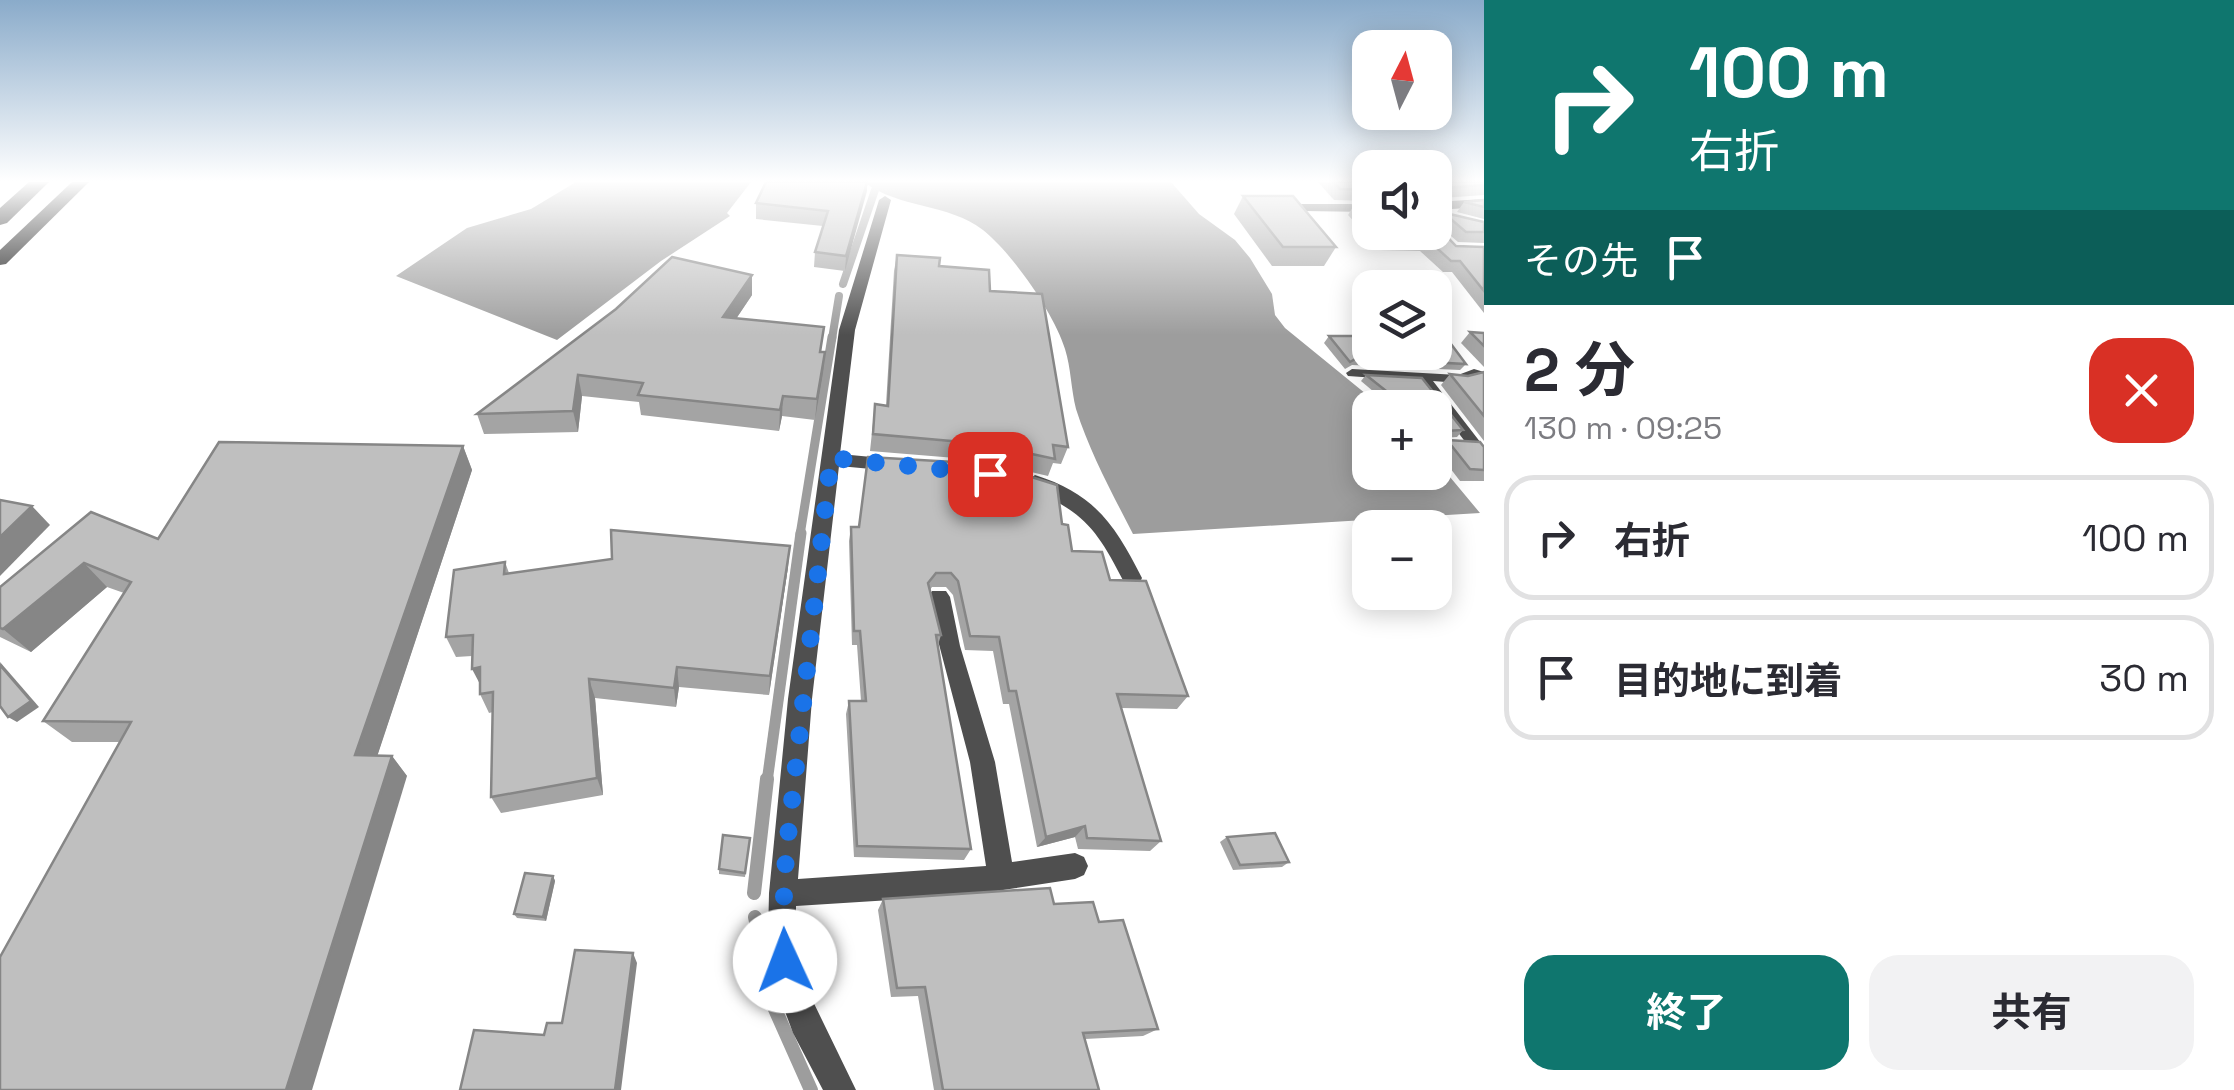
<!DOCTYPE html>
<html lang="ja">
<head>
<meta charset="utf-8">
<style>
	:root { --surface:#fff; --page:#f2f2f3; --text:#2b2b33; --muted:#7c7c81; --line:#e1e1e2; --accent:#0f766e }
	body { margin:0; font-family:"Space Grotesk","Noto Sans JP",sans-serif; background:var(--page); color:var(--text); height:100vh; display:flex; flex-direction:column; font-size:38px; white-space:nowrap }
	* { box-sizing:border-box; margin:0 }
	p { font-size:32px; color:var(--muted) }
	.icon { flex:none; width:55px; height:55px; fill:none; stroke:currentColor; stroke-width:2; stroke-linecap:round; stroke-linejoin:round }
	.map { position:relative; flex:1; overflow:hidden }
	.side { display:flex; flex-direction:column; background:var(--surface); width:750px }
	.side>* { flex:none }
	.guide { background:#0f766e; color:#fff; overflow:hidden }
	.needle { width:65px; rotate:6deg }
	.buttons { position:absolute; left:1352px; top:30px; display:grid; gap:20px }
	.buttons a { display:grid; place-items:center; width:100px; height:100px; border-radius:20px; background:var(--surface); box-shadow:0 5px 25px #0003; font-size:50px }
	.pin { position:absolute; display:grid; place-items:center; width:85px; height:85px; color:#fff; margin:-42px; border-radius:20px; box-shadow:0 5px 15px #0006 }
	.me { position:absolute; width:110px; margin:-55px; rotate:358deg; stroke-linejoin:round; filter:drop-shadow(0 0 8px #0008) }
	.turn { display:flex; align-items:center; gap:35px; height:210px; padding:0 40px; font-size:45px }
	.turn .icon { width:130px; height:130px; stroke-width:2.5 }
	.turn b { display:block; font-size:70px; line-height:85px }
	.then { display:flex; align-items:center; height:95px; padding:0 40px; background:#0003; gap:20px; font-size:38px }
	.round { display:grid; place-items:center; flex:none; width:105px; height:105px; border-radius:30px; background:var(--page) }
	.overview { display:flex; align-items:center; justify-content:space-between; height:170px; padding:0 40px }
	h1 { font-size:60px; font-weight:700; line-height:75px }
	.cta { display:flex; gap:20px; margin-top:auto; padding:20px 40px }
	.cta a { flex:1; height:115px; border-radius:30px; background:var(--accent); color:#fff; font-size:40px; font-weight:700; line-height:115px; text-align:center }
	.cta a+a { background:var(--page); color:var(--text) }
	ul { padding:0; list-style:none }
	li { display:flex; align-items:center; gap:30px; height:125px; margin:0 20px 15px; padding:0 20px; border:5px solid var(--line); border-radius:30px }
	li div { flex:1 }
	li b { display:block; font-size:38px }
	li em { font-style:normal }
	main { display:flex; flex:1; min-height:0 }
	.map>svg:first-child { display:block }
	.water { fill:#9d9d9d }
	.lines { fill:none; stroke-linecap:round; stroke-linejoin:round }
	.stream-far3 { stroke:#9d9d9d; stroke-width:8 }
	.stream-far2 { stroke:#9d9d9d; stroke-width:9 }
	.stream-far1 { stroke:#9d9d9d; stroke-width:11 }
	.stream { stroke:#9d9d9d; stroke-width:14 }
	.service { fill:#4f4f4f; fill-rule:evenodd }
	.minor { fill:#4f4f4f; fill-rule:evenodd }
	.primary { fill:#000; fill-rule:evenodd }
	.motorway { fill:#000; fill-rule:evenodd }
	.wall { fill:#a4a4a4 }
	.shaded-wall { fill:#868686 }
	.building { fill:#bfbfbf; stroke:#868686; stroke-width:2.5 }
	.route { stroke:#1a73e8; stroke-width:18; stroke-dasharray:0 32.4 }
</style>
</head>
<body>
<main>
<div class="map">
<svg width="1484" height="1090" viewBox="0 0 1484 1090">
	<rect width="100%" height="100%" fill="#fff"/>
	<!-- water -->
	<g class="water">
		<path d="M576,182H751L727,213L730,216L661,261L557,340L396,276L467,228L531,209Z"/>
		<path d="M864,182H1171L1199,214L1235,240L1250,258L1272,294L1275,315L1285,328L1382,407L1370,408V472H1435V459L1480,513L1133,534C1112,493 1090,453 1076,409C1071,389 1071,368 1065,349C1054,313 1012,253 983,230C948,203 900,209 864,182Z"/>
	</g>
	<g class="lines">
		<!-- stream-far3 -->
		<g class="stream-far3">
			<path d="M843,284L875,190"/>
			<path d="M832,339L839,296"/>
		</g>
		<!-- stream-far2 -->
		<path class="stream-far2" d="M800,535L832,337"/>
		<!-- stream-far1 -->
		<path class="stream-far1" d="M767,782L801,533"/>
		<!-- stream -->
		<g class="stream">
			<path d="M754,893L767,779"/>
			<path d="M755,917L774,1007L811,1090"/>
		</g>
		<!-- service -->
		<path class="service" d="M1352,369L1458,375L1474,369L1484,372V380L1475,377L1459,383L1433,381L1484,447V462L1479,460L1419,381L1348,376L1346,373Z"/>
		<!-- minor -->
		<g class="minor">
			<path d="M885,196L891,200L855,330L840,454L893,459L902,465L893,471L839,466L812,699L798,879L986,866L970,762L931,614L928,597L932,591H946L950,597L960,646L995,762L1012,862L1075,853L1084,857L1088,866L1084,875L1075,879L970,895L796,906V938L806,987L856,1090H823L793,1033L776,987L768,938L769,893L788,699L839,330L879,200Z"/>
			<path d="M1484,199V207L1435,210V202Z"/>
			<path d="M1299,204H1370V212L1304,211L1297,207Z"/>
			<path d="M1035,475C1095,494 1115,525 1142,578L1139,584H1125C1096,528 1086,514 1028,487L1026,482Z"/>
		</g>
		<!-- primary -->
		<path class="primary" d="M72,182H89L6,264L0,265V250Z"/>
		<!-- motorway -->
		<path class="motorway" d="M29,182H49L7,223L0,225V208Z"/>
	</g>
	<!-- wall -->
	<g class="wall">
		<path d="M766,182H868L845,271L814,267L815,252L823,226L756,219V203Z"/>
		<path d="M1318,182H1370V201L1334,200Z"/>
		<path d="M1435,182H1484V195L1442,198L1441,212L1484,222V243L1458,242L1437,224L1436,225L1456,246L1484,247V313L1452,272H1443L1420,251L1380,250L1348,215L1354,205L1370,204V232H1435Z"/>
		<path d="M1243,196L1336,247L1324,266H1272L1234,214Z"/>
		<path d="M1484,200V219L1457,212L1464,202Z"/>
		<path d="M897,255L939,266L990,291L1068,447L1061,464L1053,463L1048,476L980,460L870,451L875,404L886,405L894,271Z"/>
		<path d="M752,275V295L736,319L823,373L815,420L782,416L779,431L641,415L639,402L582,396L578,432L484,434L477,414Z"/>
		<path d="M1470,332L1484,333V367L1461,343Z"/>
		<path d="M1329,336L1466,364L1460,370L1352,365L1345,369L1324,343Z"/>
		<path d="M1484,372V441L1441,385L1450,374L1468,376Z"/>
		<path d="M1366,375L1422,378L1463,430L1457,437L1441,438L1435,445V408H1393L1361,381Z"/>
		<path d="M1447,440L1484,447V481H1460L1437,451Z"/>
		<path d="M463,446L472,470L377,756H392L407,776L120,742H72L43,721L124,593L107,587L31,652L0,637V587Z"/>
		<path d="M1062,524L1072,551L1110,580L1188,696L1177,709L1121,708L1161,841L1150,851L1078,849L1075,837L1037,847L1009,704H1003L993,651L965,650L953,595L946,587H932L930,590L941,635L938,645L971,849L964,860L854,857L846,714L849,701H861L857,645H852L849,541L851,527Z"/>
		<path d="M505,562L509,573L788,567L769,695L679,687L676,707L595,698L603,795L501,813L491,797L493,712L489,713L480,694V685L472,656L456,657L446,637Z"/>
		<path d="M1227,837L1289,862L1282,867L1233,870L1220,842Z"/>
		<path d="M750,838L745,877L719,874V869Z"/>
		<path d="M553,876L555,881L546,921L517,918L514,914Z"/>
		<path d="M883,899L1054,904L1099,922L1158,1029L1143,1036L1085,1039L1099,1090H934L918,996L891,997L878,910Z"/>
	</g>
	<!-- shaded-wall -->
	<g class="shaded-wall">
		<path d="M867,182V191L845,271L846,256Z"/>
		<path d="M752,275V295L723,338V317Z"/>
		<path d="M825,352L823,373L815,420L817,399Z"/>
		<path d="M578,375L582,396L578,432L573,411Z"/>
		<path d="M783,396L782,416L779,431L780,410Z"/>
		<path d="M463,446L472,470L371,775L355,755Z"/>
		<path d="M32,506L50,525L0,576V537Z"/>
		<path d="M790,546L788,567L769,695L770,676Z"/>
		<path d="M84,563L107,587L31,652L3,629Z"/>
		<path d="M0,662L39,707L17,722L8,717Z"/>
		<path d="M480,667L482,688L472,669Z"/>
		<path d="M677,667L679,687L676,707L674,688Z"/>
		<path d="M589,679L595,698L603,795L597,778Z"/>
		<path d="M392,756L407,776L312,1090H286Z"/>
		<path d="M1085,826L1075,837L1037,847L1046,837Z"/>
		<path d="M553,876L555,881L546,921L543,917Z"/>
		<path d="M633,953L637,963L621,1090H615Z"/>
	</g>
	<!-- building -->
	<g class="building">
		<path d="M766,182H867L846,256L815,252L828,211L756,203Z"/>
		<path d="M1333,182H1370V190L1340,189Z"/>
		<path d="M1435,182H1484V185L1442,188L1441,212L1484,222V232H1466L1445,214L1435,220Z"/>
		<path d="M1243,196H1293L1336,247H1283Z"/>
		<path d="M1484,200V207L1464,202Z"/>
		<path d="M1370,204V221L1354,205Z"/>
		<path d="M1435,224L1456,246L1484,247V291L1460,261H1451L1428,240H1387L1381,232H1435Z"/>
		<path d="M897,255L940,258L939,266L989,270L990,291L1042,294L1068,447L1053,445L1055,459L985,444L873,434L875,404L888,406Z"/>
		<path d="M672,257L752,275L723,317L824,327L820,352H825L817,399L783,396L780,410L638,395L643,383L578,375L573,411L477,414L616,309Z"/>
		<path d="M1470,332L1484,333V346Z"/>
		<path d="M1329,336H1370V352H1435V336H1445L1466,364L1357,358L1350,362Z"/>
		<path d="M1484,372V416L1450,374L1468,376Z"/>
		<path d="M1366,375L1422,378L1463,430L1445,431L1440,439L1435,434V408L1405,406Z"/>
		<path d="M1447,440L1480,442L1484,447V470L1470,469Z"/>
		<path d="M219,442L463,446L355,755L392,756L286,1090H0V957L131,722L43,721L131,582L84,563L3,629L0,628V587L91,512L158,539Z"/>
		<path d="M868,457L972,463L1006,469L1057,485L1062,524L1068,525L1072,551L1102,552L1110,580L1146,581L1188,696L1117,694L1161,841L1087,838L1085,826L1046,837L1016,691H1009L999,637L970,636L958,581L951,573H936L928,583L941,635H936L971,849L857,846L849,701H866L860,631H854L851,527H859Z"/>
		<path d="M0,500L32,506L0,537Z"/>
		<path d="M611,530L790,546L770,676L677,667L674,688L589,679L597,778L491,797L493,692L480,694V667L472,669L473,635L446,637L454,570L505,562L504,574L612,559Z"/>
		<path d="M0,665L31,701L8,717L0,706Z"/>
		<path d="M1275,833L1289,862L1240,865L1227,837Z"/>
		<path d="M723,835L750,838L745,873L719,869Z"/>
		<path d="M525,873L553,876L543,917L514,914Z"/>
		<path d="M1050,888L1054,904L1093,902L1099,922L1123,920L1158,1029L1083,1033L1099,1090H943L925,987L897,988L883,899Z"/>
		<path d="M575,950L633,953L615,1090H460L474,1030L544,1035L547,1023H562Z"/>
	</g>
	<!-- sky -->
	<linearGradient id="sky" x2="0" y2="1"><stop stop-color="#8aabca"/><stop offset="0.54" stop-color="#fff"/><stop offset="1" stop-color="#fff" stop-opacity="0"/></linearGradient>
	<rect width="1484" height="335" fill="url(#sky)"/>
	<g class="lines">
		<!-- route -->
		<path class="route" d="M785,961L782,938L786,854L831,458L990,474"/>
	</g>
</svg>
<div class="buttons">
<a><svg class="needle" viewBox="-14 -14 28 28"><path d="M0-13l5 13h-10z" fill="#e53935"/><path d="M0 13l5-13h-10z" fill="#7c7c81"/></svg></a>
<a><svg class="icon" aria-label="sound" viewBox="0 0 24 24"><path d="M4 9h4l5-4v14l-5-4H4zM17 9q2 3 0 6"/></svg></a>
<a><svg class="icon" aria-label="layers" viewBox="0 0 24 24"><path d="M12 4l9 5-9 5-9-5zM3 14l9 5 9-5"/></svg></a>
<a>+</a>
<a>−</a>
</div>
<div class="pin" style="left:990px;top:474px;background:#d93025"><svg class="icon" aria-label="arrive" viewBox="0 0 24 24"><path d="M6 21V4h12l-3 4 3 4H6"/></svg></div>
<svg class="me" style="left:785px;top:961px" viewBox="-20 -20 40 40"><circle r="19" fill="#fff"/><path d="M0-13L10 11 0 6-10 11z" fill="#1a73e8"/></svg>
</div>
<section class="side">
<div class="guide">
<div class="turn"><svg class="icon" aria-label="right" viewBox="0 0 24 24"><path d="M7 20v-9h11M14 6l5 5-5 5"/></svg><div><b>100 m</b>右折</div></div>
<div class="then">その先<svg class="icon" aria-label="arrive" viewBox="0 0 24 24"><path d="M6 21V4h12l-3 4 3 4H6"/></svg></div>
</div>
<div class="overview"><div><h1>2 分</h1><p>130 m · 09:25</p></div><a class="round" style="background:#d93025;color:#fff"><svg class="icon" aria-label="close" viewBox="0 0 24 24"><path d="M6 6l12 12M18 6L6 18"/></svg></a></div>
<ul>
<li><svg class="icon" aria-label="right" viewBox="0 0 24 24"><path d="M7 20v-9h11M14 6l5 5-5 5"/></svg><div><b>右折</b></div><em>100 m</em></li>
<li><svg class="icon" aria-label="arrive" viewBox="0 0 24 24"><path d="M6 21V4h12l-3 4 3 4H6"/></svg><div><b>目的地に到着</b></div><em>30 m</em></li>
</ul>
<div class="cta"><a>終了</a><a>共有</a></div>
</section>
</main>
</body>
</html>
